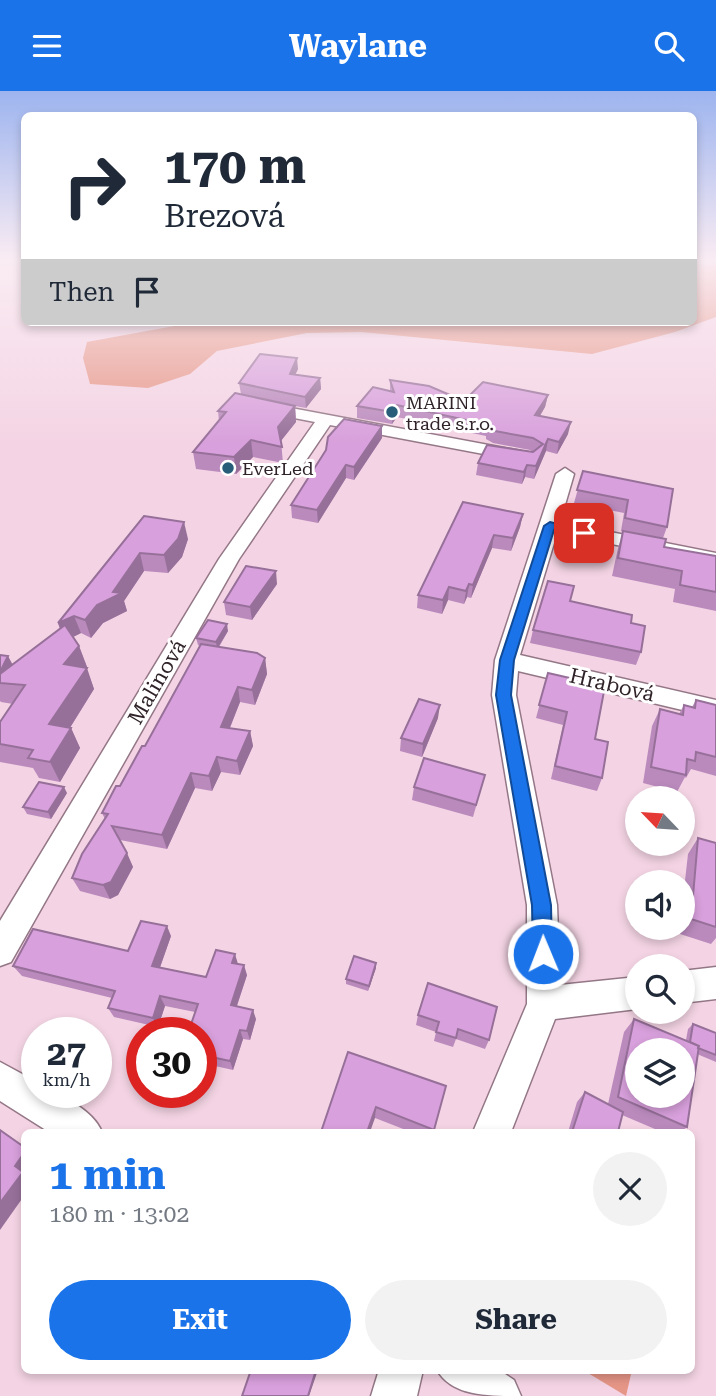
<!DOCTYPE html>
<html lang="en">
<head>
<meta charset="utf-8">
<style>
	:root { --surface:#fff; --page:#f2f2f3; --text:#1f2937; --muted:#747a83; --accent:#1a73e8 }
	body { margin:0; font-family:"Roboto Serif",serif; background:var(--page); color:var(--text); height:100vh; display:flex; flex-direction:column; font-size:26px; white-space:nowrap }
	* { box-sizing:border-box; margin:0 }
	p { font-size:23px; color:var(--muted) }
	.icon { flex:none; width:38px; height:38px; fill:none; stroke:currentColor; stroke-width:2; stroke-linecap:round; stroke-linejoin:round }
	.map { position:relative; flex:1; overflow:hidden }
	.drawer { position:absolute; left:21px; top:1038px; width:674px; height:245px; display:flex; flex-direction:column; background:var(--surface); border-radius:10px; box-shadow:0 4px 10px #0003 }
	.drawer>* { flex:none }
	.banner { position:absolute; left:21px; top:21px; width:676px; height:214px; border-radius:10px; box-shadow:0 4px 10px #0003; background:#fff; color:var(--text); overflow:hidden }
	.needle { width:46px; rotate:295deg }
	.fabs { position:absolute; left:625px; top:695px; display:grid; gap:14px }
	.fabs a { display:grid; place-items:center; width:70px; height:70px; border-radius:50%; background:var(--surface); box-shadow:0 4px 10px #0003; font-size:35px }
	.speed { position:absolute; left:21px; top:926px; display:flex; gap:14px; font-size:35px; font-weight:700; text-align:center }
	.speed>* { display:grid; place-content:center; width:91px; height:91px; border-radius:50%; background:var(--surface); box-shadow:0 4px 10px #0003; line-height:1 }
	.speed small { font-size:18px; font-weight:400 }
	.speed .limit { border:10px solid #d22; background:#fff; color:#111 }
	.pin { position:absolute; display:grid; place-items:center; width:60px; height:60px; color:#fff; margin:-30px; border-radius:14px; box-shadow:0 4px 10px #0006 }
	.me { position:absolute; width:77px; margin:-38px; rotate:359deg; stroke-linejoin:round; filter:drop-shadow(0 0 5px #0008) }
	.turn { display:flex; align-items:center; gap:24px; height:147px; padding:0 28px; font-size:32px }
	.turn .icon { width:91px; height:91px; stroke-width:2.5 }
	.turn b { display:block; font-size:49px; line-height:60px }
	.then { display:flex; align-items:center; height:66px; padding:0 28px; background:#0003; gap:14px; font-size:26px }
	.round { display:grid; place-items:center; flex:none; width:74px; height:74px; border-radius:37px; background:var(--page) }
	.overview { display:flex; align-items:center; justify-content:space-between; height:119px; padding:0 28px }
	h1 { font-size:42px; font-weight:700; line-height:52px; color:var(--accent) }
	.primary-button { display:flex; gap:14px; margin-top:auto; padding:14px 28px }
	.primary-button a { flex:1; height:80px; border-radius:42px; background:var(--accent); color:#fff; font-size:28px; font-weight:700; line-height:80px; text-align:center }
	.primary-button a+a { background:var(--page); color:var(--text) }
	header { display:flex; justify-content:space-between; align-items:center; height:91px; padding:0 28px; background:var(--accent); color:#fff; font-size:32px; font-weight:700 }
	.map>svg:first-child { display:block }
	.green { fill:#e69687 }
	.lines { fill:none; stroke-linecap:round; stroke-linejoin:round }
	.minor-casing { stroke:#947786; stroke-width:3 }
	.minor { fill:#fff; fill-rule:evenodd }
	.wall { fill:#ba8abd }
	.shaded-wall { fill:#97709a }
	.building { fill:#d8a0dc; stroke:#97709a; stroke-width:2; fill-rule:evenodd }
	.route { fill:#1a73e8; stroke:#114b97; stroke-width:2 }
	.poi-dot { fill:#285d79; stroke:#fff; stroke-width:2.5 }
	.labels { text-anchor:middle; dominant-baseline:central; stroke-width:6; stroke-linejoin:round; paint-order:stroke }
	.far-poi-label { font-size:18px; fill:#2f2329; stroke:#fff; text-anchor:start }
	.street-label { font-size:21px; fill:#2f2329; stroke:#fff }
</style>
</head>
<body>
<header><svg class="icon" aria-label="menu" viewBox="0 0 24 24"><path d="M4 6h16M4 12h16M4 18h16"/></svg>Waylane<svg class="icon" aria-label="search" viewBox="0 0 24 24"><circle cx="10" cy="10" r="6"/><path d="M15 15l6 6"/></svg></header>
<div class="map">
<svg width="716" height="1305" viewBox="0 0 716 1305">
	<rect width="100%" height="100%" fill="#f4d4e4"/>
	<!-- green -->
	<g class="green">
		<path d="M693,172L716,174V226L675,241L592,263L361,241L307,242L217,260L190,283L148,297L90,293L83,267L87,251L196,231H693Z"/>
		<path d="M583,1279H632L626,1305Z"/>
	</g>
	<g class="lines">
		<!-- minor casing -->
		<g class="minor-casing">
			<g id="minor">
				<path d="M259,311L521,360L530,365L521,370L330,334L239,468L11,871L0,875V830L219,468L315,331L253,319L251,316Z"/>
				<path d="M565,377L574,383L560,431L716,462V474L557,442L520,564L716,609V627L518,580L516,604L557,814L560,894L637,886V918L555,928L511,1041H473L527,913V814L492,604L495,569L556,383Z"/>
				<path d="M716,876V908L682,912V880Z"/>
				<path d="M0,971L37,991V1001C60,1001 93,1019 102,1041H49L0,1010Z"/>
				<path d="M379,1279H423L417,1305H371Z"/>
				<path d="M437,1279H499L514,1289L521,1305C486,1305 452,1305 437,1279Z"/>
			</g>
		</g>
		<!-- minor -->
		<use href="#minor" class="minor"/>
	</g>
	<!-- wall -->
	<g class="wall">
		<path d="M298,278L295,284L320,287L321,298L306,317L295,315L296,331L281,350L283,372L253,366L236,383L196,378L193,361L219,330L218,320L283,312L241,303L239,292Z"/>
		<path d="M390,289L464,310L548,304L545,316L540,325L568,343L557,363L546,360L534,388L525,386L522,393L476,384L478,372L533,361L530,359L493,352L486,348V345L397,326L392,333L357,327V315L390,300Z"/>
		<path d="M382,347L354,389L346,387L318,432L292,427L291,414Z"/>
		<path d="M583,380L667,436L663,447L664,456L716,465V520L673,511L675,498L612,485L618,457L623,441L621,440L624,422L574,412Z"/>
		<path d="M463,411L523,423L520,436L511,460L492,457L471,507L467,506L464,513L448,509L442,523L417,517L418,504Z"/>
		<path d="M144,425L188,448L182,466L168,482L144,480L124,510L127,520L103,532L91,547L81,542L73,546L79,555L87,576L86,577L94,598L70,637H71L80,657L60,691L39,687L33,677L0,671V631L13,613L1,611L0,610V564L12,574L60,538L58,532Z"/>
		<path d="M277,493L252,529L226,524L224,511Z"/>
		<path d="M570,510L631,532L641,561L636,574L530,552L533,539Z"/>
		<path d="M228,540L219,556L265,567L267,583L255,614L240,611L230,637L250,640L253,655L240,684L221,681L212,700L195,697L167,758L120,749L133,776L118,804L110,808L80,800L72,787L105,728L102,722L120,695L145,655L200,555L198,554L196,547Z"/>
		<path d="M548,582L595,648L602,687L597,700L551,688L563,634L536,627Z"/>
		<path d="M696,609L716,614V685L691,678L686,687L685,686L677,701L643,692L652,635L660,618L679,623L684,614L692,616Z"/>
		<path d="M438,627L422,666L400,660L401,647Z"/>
		<path d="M485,684L473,726L412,709L414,696Z"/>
		<path d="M67,702L51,728L27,723L23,716Z"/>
		<path d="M698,747L716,752V847L711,853L680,843L681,836H682V816L688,763Z"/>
		<path d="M171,845L160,876L206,886L238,873L247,884L237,915L256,928L250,949L243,948L233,979L206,973L203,967H201V942L195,921L165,915L158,936L114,926L108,917L112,907L22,885L13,875L128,860Z"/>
		<path d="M376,872V877L368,900L346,893V888Z"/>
		<path d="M418,924L489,949L485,958L456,948L453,956L434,950L436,941L416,934Z"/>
		<path d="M634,928L686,949L688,938L693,933L716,942V971L697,963L687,1036L681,1041H662L622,1024L618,1041H568L577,1011L585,1001L608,1013L624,941Z"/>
		<path d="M348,961L446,995L433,1041H411L375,1027Z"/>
	</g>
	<!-- shaded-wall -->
	<g class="shaded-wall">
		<path d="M297,267L298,278L290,294V283Z"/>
		<path d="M320,287L321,298L306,317L305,306Z"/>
		<path d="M548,304L545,316L533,336L535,324Z"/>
		<path d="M397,314V326L392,333V321Z"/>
		<path d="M295,315L296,331L279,352L278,336Z"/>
		<path d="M571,331L568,343L557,363L559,351Z"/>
		<path d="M382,335V347L354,389V376Z"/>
		<path d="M548,348L546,360L534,388L536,375Z"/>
		<path d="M251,349L253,366L236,383L234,366Z"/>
		<path d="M346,374V387L318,432L317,419Z"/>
		<path d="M527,374L525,386L522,393L524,381Z"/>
		<path d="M523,423L520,436L511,460L513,447Z"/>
		<path d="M184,431L188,448L182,466L168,482L164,464Z"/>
		<path d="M494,444L492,457L471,507L473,494Z"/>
		<path d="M140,462L144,480L124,510L127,520L103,532L91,547L85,529L97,514L113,501Z"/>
		<path d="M276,480L277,493L252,529L250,516Z"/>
		<path d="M469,493L467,506L464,513L466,500Z"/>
		<path d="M449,496L448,509L442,523L443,509Z"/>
		<path d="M74,525L81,542L65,550L58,532Z"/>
		<path d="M227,533L228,540L217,558L216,551Z"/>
		<path d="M79,555L87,576L73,594L64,573Z"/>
		<path d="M8,565L15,578L0,592V581Z"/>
		<path d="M265,567L267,583L255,614L252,599Z"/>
		<path d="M87,577L94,598L59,654L49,633Z"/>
		<path d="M238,596L240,611L224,651L221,636Z"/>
		<path d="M440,614L438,627L422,666L423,653Z"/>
		<path d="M71,637L80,657L60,691L50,671Z"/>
		<path d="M250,640L253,655L240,684L237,670Z"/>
		<path d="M217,666L221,681L212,700L209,685Z"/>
		<path d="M191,682L195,697L167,758L162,744Z"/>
		<path d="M64,696L67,702L51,728L48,721Z"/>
		<path d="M127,762L133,776L118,804L110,808L103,794Z"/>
		<path d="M167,835L171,845L157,885L152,875Z"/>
		<path d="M235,863L238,873L232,872Z"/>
		<path d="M376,872V877L368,900L369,895Z"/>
		<path d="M244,874L247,884L234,923L231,914Z"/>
		<path d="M160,905L165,915L158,936L153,927Z"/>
		<path d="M253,919L256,928L250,949L247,940Z"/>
		<path d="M240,939L243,948L233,979L230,970Z"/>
		<path d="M376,1016L375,1027L370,1041H367Z"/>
		<path d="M24,1062V1105L0,1139V1112L15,1075Z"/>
		<path d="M316,1279H318L309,1305H308Z"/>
	</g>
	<!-- building -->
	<g class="building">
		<path d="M260,263L297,267L290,283L320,287L305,306L239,292Z"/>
		<path d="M390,289L429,295L464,310L483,291L548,304L535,324L571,331L559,351L548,348L536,375L527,374L524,381L478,372L487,354L533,361L543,353L533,347L495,340L488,336L490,334L397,314L392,321L357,315L373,296L394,301Z"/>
		<path d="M235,302L295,315L278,336L282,356L251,349L234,366L193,361L226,321L218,320Z"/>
		<path d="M344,328L382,335L354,376L346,374L317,419L291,414L326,359L328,346Z"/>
		<path d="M583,380L673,398L667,436L625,427L628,409L577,399Z"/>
		<path d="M463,411L523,423L513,447L494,444L473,494L469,493L466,500L449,496L443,509L418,504Z"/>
		<path d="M144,425L184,431L178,448L164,464L140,462L113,501L122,502L97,514L85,529L74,525L58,532Z"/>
		<path d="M623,440L666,448L664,456L716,465V501L680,494L682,480L618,467Z"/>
		<path d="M246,475L276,480L250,516L224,511Z"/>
		<path d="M548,490L574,495L570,510L632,524L631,532L645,535L641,561L533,539Z"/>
		<path d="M208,529L227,533L216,551L196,547Z"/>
		<path d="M65,534L79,555L64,573L87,577L49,633L71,637L50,671L28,667L33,659L0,653V631L25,594L0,592V583Z"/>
		<path d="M201,553L257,562L265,567L252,599L238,596L221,636L250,640L237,670L217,666L209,685L191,682L162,744L112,735L127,762L111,791L103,794L72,787L82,763L108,723L102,722L116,695H120L142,655H145Z"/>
		<path d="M0,564L8,565L0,581Z"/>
		<path d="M548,582L605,595L595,648L608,651L602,687L555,675L567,621L539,614Z"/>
		<path d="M419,608L440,614L423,653L401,647Z"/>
		<path d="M696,609L716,614V666L696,661L695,670L687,668L686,684L651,676L660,618L683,624L684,614L695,617Z"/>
		<path d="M424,667L485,684L476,714L414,696Z"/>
		<path d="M39,691L64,696L48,721L23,716Z"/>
		<path d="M698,747L716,752V836L691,828Z"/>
		<path d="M141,830L167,835L152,875L206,886L216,859L235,863L232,872L244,874L231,914L253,919L247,940L240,939L230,970L202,964L204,960L201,959V942H188L198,913L160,905L153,927L108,917L115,900L13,875L33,838L128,860Z"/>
		<path d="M354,865L376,872L369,895L346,888Z"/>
		<path d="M428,892L497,916L489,949L458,938L456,947L436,941L439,931L418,924Z"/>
		<path d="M634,928L699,955L687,1036L618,1006ZM637,959H682V1004H637Z"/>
		<path d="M693,933L716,942V964L698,957L699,955L690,951Z"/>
		<path d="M348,961L446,995L434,1039L376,1016L367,1041H321Z"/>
		<path d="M585,1001L623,1021L618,1041H572Z"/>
		<path d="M0,1039L24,1056V1062L15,1075L23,1081L0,1112Z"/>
		<path d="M251,1279H316L308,1305H242Z"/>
	</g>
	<!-- sky -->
	<linearGradient id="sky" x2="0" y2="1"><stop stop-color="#9db4ef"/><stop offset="0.48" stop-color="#faecf3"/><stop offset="1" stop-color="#faecf3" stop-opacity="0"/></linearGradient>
	<rect width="716" height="352" fill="url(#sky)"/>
	<!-- route -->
	<path class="route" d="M550,431L591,442L584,445L554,439L514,569L511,604L551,814L552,863L550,870L543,872L536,870L533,863L532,814L496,604L500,569L544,435Z"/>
	<!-- markers -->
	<g class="poi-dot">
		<circle cx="392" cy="321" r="7"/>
		<circle cx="228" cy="377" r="7"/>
	</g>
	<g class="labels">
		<!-- far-poi labels -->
		<g class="far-poi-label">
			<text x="406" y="311">MARINI<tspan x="406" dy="21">trade s.r.o.</tspan></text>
			<text x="242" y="377">EverLed</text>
		</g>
		<!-- street labels -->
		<g class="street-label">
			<text transform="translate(157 591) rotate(-60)">Malinová</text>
			<text transform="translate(612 594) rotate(13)">Hrabová</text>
		</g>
	</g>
</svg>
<div class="fabs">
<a><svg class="needle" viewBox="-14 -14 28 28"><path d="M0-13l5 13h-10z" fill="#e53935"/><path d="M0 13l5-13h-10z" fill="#747a83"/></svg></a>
<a><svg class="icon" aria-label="sound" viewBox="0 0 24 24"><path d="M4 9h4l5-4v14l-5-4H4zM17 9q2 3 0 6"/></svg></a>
<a><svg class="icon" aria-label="search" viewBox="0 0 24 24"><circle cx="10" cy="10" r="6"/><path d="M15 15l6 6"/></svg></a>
<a><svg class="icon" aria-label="layers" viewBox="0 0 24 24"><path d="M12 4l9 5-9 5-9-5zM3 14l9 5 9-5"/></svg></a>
</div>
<div class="speed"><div>27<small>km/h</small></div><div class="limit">30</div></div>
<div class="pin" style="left:584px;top:442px;background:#d93025"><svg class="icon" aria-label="arrive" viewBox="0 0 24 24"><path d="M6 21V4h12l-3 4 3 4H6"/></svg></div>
<svg class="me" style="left:543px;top:863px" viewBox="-20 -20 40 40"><circle r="17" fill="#1a73e8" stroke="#fff" stroke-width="3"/><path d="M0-11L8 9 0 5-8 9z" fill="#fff"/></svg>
<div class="banner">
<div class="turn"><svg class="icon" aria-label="right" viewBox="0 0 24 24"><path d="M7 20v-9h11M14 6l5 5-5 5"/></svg><div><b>170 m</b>Brezová</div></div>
<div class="then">Then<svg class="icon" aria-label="arrive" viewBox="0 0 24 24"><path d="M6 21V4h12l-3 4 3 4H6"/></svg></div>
</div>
<section class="drawer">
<div class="overview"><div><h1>1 min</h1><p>180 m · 13:02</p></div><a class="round"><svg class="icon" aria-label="close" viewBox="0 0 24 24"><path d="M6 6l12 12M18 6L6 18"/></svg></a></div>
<div class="primary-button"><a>Exit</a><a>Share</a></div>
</section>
</div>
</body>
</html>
